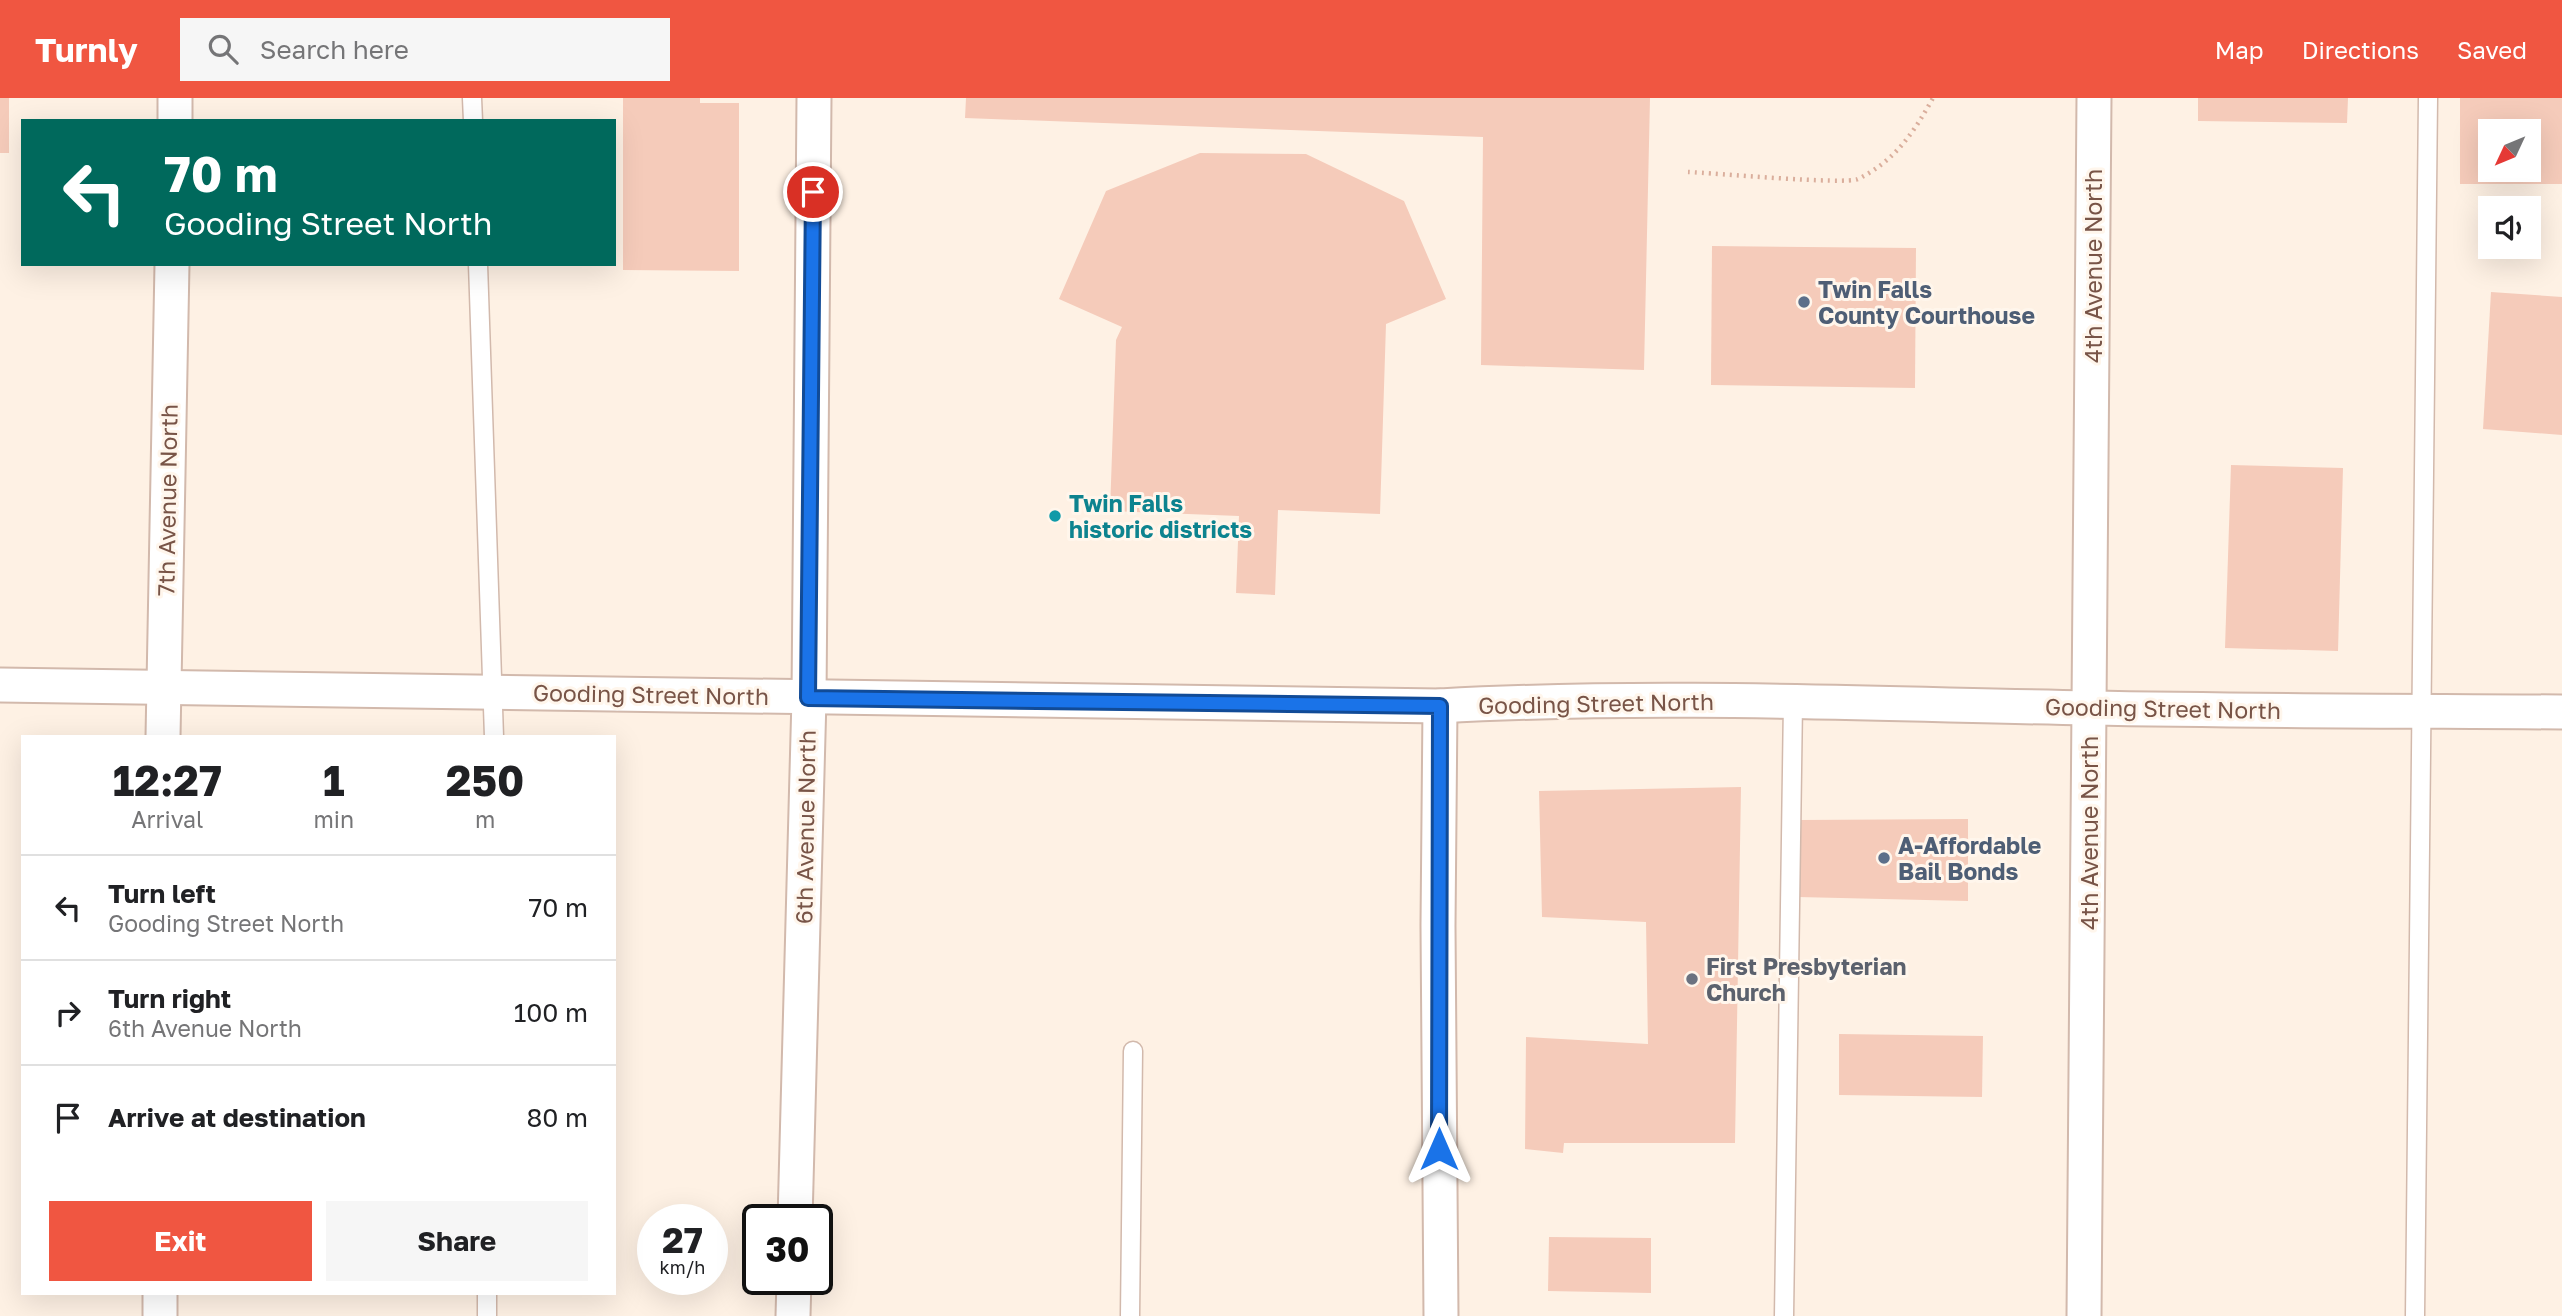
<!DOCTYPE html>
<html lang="en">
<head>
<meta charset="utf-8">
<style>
	:root { --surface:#fff; --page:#f6f6f6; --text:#202124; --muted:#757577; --line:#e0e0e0; --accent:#f05641 }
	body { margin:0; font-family:"Golos Text",sans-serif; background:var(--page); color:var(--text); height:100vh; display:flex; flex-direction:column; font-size:26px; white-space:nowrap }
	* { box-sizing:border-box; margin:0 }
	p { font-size:23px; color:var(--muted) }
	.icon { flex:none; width:38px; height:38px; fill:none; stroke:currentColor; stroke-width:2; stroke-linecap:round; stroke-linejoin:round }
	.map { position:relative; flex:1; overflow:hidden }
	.details { position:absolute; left:21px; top:637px; width:595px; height:560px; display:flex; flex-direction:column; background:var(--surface); border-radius:0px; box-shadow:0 7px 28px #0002 }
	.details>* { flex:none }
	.guide { position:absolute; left:21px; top:21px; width:595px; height:147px; border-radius:0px; box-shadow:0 7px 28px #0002; background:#00695c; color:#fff; overflow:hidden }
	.needle { width:46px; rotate:226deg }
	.controls { position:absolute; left:2478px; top:21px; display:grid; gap:14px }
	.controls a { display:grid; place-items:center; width:63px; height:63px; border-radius:0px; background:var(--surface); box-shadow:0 7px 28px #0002; font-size:35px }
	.speed { position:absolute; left:637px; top:1106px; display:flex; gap:14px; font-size:35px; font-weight:700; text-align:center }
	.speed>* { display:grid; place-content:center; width:91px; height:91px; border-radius:50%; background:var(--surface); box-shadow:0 7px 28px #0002; line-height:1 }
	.speed small { font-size:18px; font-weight:400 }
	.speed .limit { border:4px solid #111; border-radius:10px; background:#fff; color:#111 }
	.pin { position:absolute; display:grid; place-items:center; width:60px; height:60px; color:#fff; margin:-30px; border:4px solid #fff; border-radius:50%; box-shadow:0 2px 7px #0007 }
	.me { position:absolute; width:77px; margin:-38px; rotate:0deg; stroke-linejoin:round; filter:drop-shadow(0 0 5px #0008) }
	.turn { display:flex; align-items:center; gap:24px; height:147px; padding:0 28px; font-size:32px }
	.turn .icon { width:91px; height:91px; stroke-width:2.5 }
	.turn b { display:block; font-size:49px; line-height:60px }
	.eta { display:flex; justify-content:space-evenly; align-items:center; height:119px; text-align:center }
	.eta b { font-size:42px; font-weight:700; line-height:49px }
	.action { display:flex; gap:14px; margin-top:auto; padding:14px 28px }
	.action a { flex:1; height:80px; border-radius:0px; background:var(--accent); color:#fff; font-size:28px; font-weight:700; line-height:80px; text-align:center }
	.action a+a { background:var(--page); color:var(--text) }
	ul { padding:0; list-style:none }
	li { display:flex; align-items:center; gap:21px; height:105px; padding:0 28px; border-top:2px solid var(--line) }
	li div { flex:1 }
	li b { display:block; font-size:26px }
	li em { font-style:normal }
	header { display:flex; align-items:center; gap:42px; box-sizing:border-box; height:98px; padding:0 35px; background:var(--accent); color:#fff }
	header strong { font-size:33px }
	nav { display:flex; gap:38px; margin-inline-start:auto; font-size:24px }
	.search { width:490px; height:63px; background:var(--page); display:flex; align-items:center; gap:18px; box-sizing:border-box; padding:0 24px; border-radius:0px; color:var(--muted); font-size:26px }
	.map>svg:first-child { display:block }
	.building { fill:#f5cbba; fill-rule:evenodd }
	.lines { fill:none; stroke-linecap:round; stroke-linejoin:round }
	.lane-casing { stroke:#d2b9ac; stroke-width:21 }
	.street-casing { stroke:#d2b9ac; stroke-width:37 }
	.path { stroke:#daae9c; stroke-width:4.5; stroke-dasharray:2 5; stroke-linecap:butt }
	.lane { stroke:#fff; stroke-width:18 }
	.street { stroke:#fff; stroke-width:33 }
	.route-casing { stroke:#114b97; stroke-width:18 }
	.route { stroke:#1a73e8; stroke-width:12 }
	.service-dot { fill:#5c6f8a; stroke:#fff6ec; stroke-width:2.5 }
	.culture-dot { fill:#0f9aa8; stroke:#fff6ec; stroke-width:2.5 }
	.worship-dot { fill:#6b7280; stroke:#fff6ec; stroke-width:2.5 }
	.labels { text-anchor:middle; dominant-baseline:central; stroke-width:6; stroke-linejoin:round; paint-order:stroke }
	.street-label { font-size:23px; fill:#785447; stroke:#fff6ec }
	.service-label { font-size:23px; font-weight:bold; fill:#4e5e75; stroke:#fff6ec; text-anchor:start }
	.culture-label { font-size:23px; font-weight:bold; fill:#0d838f; stroke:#fff6ec; text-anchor:start }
	.worship-label { font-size:23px; font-weight:bold; fill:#5b616d; stroke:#fff6ec; text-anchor:start }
</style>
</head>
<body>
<header>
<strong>Turnly</strong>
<div class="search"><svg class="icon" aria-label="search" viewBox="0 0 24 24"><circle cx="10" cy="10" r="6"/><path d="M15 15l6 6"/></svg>Search here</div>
<nav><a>Map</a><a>Directions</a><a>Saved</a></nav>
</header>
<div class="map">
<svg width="2562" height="1218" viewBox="0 0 2562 1218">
	<rect width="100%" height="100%" fill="#fef1e4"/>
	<!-- building -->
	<g class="building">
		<rect x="0" y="0" width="9" height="55"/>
		<path d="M623,0H700V5H739V173L623,172Z"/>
		<path d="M966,0H1650L1644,272L1481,267L1483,39L965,20Z"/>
		<path d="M2198,0H2348L2347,25L2198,23Z"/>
		<path d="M2460,0H2562V86H2460ZM2490,33H2529V72H2490Z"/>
		<path d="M1200,55L1306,56L1404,103L1446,201L1386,226L1380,416L1278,412L1275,497L1236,495L1239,418L1110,413L1116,242L1122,229L1059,201L1106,93Z"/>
		<path d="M1712,148L1916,150L1915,290L1711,287Z"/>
		<path d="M2491,194L2562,199V337L2483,331Z"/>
		<path d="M2231,367L2343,370L2338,553L2225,550Z"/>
		<path d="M1741,689L1735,1045H1564L1563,1055L1525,1051L1526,939L1648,946L1646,824L1542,819L1539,693Z"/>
		<path d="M1968,721V803L1798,799L1801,722Z"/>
		<path d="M1839,936L1983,938L1982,999L1839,997Z"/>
		<path d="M1549,1139L1651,1140V1195L1548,1193Z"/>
	</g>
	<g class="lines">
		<!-- lane casing -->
		<g class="lane-casing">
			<g id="lane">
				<path d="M472,0L473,23"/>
				<path d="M478,166L494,639"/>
				<path d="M487,1218V1195"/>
				<path d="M1130,1218L1133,953"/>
				<path d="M1784,1218L1793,604"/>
				<path d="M2415,1218L2428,0"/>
			</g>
		</g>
		<!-- street casing -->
		<g class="street-casing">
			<g id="street">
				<path d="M175,23V0"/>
				<path d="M0,587L1440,608C1655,596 1872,606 2088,610C2246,613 2404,613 2562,614"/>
				<path d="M1440,608L1438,828L1441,1218"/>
				<path d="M163,639L172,166"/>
				<path d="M795,1122L809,600L814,0"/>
				<path d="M160,1218V1195"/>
				<path d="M793,1218L794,1181"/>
				<path d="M2084,1218L2094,0"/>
			</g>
		</g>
		<!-- path -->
		<path class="path" d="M1688,74C1712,75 1846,87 1858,81C1895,63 1914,34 1933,0"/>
		<!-- lane -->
		<use href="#lane" class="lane"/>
		<!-- street -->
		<use href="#street" class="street"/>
	</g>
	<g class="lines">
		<!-- route casing -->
		<g class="route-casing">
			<path id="route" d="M813,94L808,600L1440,608L1439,1051"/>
		</g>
		<!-- route -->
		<use href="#route" class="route"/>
	</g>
	<!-- markers -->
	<g class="service-dot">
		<circle cx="1804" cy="204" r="7"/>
		<circle cx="1884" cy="760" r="7"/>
	</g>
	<circle class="culture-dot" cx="1055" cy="418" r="7"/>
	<circle class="worship-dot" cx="1692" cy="881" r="7"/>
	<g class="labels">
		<!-- street labels -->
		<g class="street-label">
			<text transform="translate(2093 168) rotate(-90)">4th Avenue North</text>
			<text transform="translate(167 402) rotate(-89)">7th Avenue North</text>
			<text transform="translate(651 596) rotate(1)">Gooding Street North</text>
			<text transform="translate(1596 605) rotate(-1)">Gooding Street North</text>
			<text transform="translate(2163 610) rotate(1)">Gooding Street North</text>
			<text transform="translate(805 729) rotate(-89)">6th Avenue North</text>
			<text transform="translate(2089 735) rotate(-90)">4th Avenue North</text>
		</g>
		<!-- service labels -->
		<g class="service-label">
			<text x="1818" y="191">Twin Falls<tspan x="1818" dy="26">County Courthouse</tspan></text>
			<text x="1898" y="747">A-Affordable<tspan x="1898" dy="26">Bail Bonds</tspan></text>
		</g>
		<!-- culture labels -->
		<g class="culture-label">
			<text x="1069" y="405">Twin Falls<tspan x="1069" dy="26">historic districts</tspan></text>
		</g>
		<!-- worship labels -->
		<g class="worship-label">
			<text x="1706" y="868">First Presbyterian<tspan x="1706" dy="26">Church</tspan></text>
		</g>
	</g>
</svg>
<div class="controls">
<a><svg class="needle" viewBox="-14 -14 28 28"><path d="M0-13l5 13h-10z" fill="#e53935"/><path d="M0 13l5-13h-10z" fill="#757577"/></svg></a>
<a><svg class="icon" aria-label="sound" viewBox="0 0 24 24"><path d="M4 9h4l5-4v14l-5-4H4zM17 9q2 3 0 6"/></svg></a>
</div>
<div class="speed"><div>27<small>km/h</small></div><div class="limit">30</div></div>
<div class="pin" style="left:813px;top:94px;background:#d93025"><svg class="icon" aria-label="arrive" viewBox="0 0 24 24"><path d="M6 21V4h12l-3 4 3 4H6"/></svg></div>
<svg class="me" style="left:1439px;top:1051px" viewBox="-20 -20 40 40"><path d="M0-17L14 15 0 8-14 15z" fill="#1a73e8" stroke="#fff" stroke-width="4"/></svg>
<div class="guide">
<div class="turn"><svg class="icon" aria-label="left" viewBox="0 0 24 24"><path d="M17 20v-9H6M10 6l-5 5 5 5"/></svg><div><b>70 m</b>Gooding Street North</div></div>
</div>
<section class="details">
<div class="eta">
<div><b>12:27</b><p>Arrival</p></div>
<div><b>1</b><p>min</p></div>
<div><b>250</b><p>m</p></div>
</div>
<ul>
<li><svg class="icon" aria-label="left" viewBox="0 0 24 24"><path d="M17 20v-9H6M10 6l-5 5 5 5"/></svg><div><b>Turn left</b><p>Gooding Street North</p></div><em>70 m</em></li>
<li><svg class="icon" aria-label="right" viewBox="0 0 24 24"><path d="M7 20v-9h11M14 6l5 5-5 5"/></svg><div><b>Turn right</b><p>6th Avenue North</p></div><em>100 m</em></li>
<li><svg class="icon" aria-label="arrive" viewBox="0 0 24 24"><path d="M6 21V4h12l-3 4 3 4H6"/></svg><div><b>Arrive at destination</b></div><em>80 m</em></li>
</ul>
<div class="action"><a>Exit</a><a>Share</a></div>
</section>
</div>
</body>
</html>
